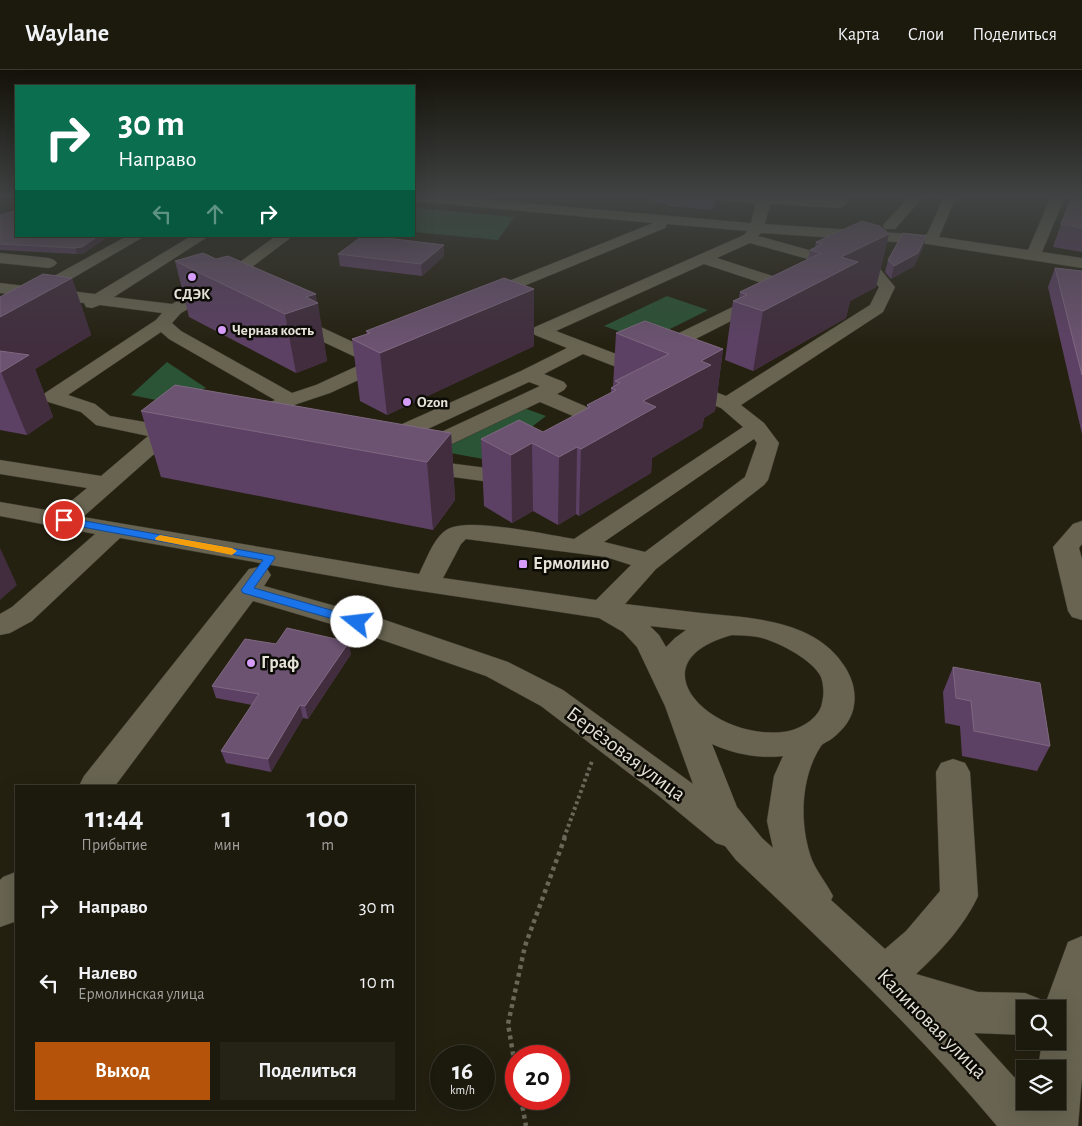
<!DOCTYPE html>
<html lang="ru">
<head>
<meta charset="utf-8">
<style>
	:root { --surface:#1c190d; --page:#252216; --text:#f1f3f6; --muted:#a0a09d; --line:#3a382e; --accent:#b45309 }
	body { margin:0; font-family:"Alegreya Sans",sans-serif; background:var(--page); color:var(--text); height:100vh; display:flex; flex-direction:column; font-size:19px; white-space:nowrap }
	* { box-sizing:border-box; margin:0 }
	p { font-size:16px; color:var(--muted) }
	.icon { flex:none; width:28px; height:28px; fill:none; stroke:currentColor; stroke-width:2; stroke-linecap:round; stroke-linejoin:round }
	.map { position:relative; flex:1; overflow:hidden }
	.details { position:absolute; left:15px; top:715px; width:400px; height:325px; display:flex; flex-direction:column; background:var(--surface); border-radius:0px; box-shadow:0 5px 20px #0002,0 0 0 1px var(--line) }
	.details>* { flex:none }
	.banner { position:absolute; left:15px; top:15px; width:400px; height:152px; border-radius:0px; box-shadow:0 5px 20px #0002,0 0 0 1px var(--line); background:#0b6e4f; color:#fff; overflow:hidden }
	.tools { position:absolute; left:1016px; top:930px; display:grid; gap:10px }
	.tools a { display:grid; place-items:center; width:50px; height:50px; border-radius:0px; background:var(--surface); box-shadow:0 5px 20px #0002,0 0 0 1px var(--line); font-size:25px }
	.speed { position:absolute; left:430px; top:975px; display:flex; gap:10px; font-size:25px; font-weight:700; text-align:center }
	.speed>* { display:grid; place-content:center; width:65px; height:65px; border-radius:50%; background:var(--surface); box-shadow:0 5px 20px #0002,0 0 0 1px var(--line); line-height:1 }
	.speed small { font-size:12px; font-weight:400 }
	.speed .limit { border:8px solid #d22; background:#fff; color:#111 }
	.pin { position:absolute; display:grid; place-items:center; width:42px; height:42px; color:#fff; margin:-21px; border:2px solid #fff; border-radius:50%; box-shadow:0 1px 5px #0007 }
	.me { position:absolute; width:55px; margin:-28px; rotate:286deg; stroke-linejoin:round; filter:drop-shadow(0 0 4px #0008) }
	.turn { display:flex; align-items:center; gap:18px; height:105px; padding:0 20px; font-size:22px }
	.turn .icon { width:65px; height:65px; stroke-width:2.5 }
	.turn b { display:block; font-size:35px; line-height:42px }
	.lanes { display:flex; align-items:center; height:48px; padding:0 20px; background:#0003; justify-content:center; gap:25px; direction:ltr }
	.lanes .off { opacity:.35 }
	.eta { display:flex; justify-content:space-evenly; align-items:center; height:85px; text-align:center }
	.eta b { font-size:30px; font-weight:600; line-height:35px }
	.cta { display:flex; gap:10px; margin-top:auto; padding:10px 20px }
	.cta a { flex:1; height:58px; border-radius:0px; background:var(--accent); color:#fff; font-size:20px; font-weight:600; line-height:58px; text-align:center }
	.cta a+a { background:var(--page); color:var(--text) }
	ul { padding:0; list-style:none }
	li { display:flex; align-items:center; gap:15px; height:75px; padding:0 20px }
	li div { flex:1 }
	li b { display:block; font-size:19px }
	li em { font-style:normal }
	header { display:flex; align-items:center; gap:30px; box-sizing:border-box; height:70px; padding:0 25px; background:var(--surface); border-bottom:1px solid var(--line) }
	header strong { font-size:24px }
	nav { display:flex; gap:28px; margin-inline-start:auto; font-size:18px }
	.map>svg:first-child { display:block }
	.green { fill:#2b5335 }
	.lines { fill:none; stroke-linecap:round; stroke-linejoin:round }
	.minor-casing { stroke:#3d3b30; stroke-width:1 }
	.path-far1 { stroke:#6a6759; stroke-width:4; stroke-dasharray:3 3; stroke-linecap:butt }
	.path { stroke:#6a6759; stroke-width:4.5; stroke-dasharray:4 4; stroke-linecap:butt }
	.minor { fill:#686451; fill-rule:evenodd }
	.wall { fill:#5d4165 }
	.shaded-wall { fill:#412d3e }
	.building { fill:#6c5371; stroke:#7f6981 }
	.route { fill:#1a73e8; stroke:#114b97 }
	.slow { fill:#f59e0b }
	.poi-dot { fill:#d59cfb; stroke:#0c0b05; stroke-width:2 }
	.labels { text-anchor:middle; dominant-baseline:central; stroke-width:5; stroke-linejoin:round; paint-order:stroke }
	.far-poi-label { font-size:15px; font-weight:bold; fill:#e5e3d8; stroke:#0c0b05; text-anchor:start }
	.poi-label { font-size:18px; font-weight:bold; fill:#e5e3d8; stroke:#0c0b05; text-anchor:start }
	.near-street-label { font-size:21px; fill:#e5e3d8; stroke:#0c0b05 }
</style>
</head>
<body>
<header>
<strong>Waylane</strong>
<nav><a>Карта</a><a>Слои</a><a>Поделиться</a></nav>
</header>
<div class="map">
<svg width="1082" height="1056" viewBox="0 0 1082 1056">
	<rect width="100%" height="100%" fill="#252111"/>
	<!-- green -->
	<g class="green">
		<path d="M417,138L514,147L498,170L414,162V140Z"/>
		<path d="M667,226L708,240L646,271L604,256Z"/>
		<path d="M167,292L206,318L166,332L131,325Z"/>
		<path d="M524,338L546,346L489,390L439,381Z"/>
	</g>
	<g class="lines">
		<!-- minor casing -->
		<g class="minor-casing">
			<g id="minor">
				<path d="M414,127H455L751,153L756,133L726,131L721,130L720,127L834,130L835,127H847V134L840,138L770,134L765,154L924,165L927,164L944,127H956L939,167L1028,180L1050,129L1052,127H1062L1064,129L1042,182L1082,188V198L927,174L761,163L758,166L881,200L895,217L883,242L741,335L764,353L779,373L768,410L764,415L656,499L625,534C650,537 675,540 701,543C750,548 815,549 845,597C853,610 857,624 853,640C850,652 840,663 830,670C827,672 823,673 821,676C800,708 799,755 812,790C817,802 827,814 833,826L831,830L885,879L906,861L940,821L936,702L941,693L953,689L965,693L970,702L978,826C965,855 940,882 916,904L978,922L1025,923L1040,929L1044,939H1025V965L974,963L1025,1019V1031H1058V999H1038L1042,971H1058V939H1045L1046,932L1068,872L1082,866V1008L1078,1056H997C917,960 826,875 736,790L725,776L716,773L659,726L541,636L486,606L365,564L253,531L115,716H79L84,706L249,499L258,497L267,499L271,505L264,516L385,550L508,592L563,620L693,714L665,636L637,577L623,562L599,548L394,517L120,468L32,551L10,563L0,565V544L12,537L95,464L0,446V432L58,442L87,418L0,404V390L101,406L148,366L96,355L81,342L45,331L42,327L45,323L156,250L162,243L100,235L92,238L86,237L84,233L40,228L0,248V236L19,225L0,223V213L34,217L127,166H145L54,219L95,224L191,166H209L114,227L172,234L212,212L276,166H293L224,218L181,243L172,253L181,261L292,323L316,315L366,292L283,253L280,249L283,245L289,244L295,245L381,285L391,282L398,284L400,288L398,292L330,323L297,334L249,356L242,354L238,350L242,346L275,330L169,269L161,262L68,325L95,334L110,346L179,358L187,359L190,364L187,369L170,370L83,447L419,504C426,491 434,466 448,459C470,447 547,465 574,469L743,357L721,338L583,284L544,304L564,312L567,316L564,320L557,324L610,347L614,351C607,361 595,365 583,363L580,358L587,352L540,332L425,387L417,389L409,387L406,382L409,377L540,316L529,312L389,377L381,379L373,377L370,372L373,367L521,301L567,278L535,265L532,261L535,257L744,165L747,161L667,154L665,158L485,232L479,231L477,227L479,223L653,153L414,131ZM750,173L869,206L879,217L870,235L726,326L556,261L704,194L774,217L648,278L646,282L648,286L655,288L662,286L794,219L796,216L794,213L717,188ZM754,369L757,373L745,407L645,482L604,472ZM466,469L606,487L631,495L596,530L443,508L461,474ZM650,556L686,560L675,568L666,577L659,565ZM732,565C741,566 752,565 762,568C780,573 813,590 821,607C824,616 824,625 822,633C820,647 802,658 789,661C716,675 629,593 732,565ZM712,674C734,684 759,689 783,686L774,706L767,751L773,778L762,768L737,737Z"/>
				<path d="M909,127H923L895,159H885L883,156L885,153Z"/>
				<path d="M0,183L49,188L54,190L57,193L54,196L49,198L0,193Z"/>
				<path d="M416,389L495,399L517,389L525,391L528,396L525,401L498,413L408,401L405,396L408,391Z"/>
				<path d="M1082,451V474L1079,478L1082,489V550L1072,547L1068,541L1053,477L1073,454Z"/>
				<path d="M16,802V849L14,852L0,857V810L3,807Z"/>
			</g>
		</g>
		<!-- path-far1 -->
		<path class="path-far1" d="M564,768L592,691"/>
		<!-- path -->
		<g class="path">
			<path d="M516,1001L508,954L525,876L565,767"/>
			<path d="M521,1029L526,1056"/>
		</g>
		<!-- minor -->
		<use href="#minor" class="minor"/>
	</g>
	<!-- wall -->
	<g class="wall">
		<path d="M649,127H717L713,140L668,136V134L649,132Z"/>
		<path d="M1082,127V182L1053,177L1061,154Z"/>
		<path d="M0,145L16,166H109L84,183L77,184L0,180Z"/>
		<path d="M889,164L876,217L850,231L846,248L753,301L725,290L733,231L739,228L740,222L808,189L810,180L815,177L816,172Z"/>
		<path d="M926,166L923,178L914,196L891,209L885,202L888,190Z"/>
		<path d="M444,175V186L422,206L340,196L338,184Z"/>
		<path d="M175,191L317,232L327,291L296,303L189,247Z"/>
		<path d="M1055,198L1082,201V364L1048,217Z"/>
		<path d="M72,208L91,265L35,299L53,347L27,365L0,360V227Z"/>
		<path d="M534,219V276L387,345L360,331L352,269L367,264L366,261Z"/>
		<path d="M616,263L723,279L715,341L704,348L702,358L652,388L651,403L579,446L576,444L558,455L533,441L512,453L484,436L481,369L543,362L587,339V335L611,323V318L613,317Z"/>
		<path d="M141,341L451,363L455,430L433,460L161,407Z"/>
		<path d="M276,574L351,584L308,649L303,648L271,702L226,693L221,681L252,635L216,628L212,616Z"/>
		<path d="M953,597L1050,676L1037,701L962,686L960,656L945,653L943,622Z"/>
	</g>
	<!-- shaded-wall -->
	<g class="shaded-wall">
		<path d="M714,127H717L713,140Z"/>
		<path d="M889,164L876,217L850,231L846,248L753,301L763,241L841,187Z"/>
		<path d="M98,166H109L84,183L77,184L75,178Z"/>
		<path d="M926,166L923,178L914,196L891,209L894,196Z"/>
		<path d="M444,175V186L422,206L421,194Z"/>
		<path d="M72,208L91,265L35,299L53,347L27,365L1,302H0V247Z"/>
		<path d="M534,219V276L387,345L380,283Z"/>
		<path d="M316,224L317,233H318L327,291L296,303L285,244L306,227Z"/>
		<path d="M723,279L715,341L704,348L702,358L652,388L651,403L579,446L581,379L643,331L701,291Z"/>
		<path d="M451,363L455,430L433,460L427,392Z"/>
		<path d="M532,373L533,441L512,453L511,385Z"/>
		<path d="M577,377L576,444L558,455L559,387Z"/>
		<path d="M0,478L17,515L0,530Z"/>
		<path d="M349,572L351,584L308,649L305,636Z"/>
		<path d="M300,635L303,648L271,702L268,689Z"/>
	</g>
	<!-- building -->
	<g class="building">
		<path d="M1072,127H1082V158L1061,154Z"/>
		<path d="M16,138V166H98L82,177L75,178L0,174V145L14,141Z"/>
		<path d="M862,151L880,156L889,164L841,187L858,192L763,241L733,231L747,225L740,222L821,183L810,180L822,174L816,172Z"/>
		<path d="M903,163L926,166L918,183L894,196L888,190Z"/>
		<path d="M362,166H371L444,175L421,194L338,184Z"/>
		<path d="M203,183L216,189L228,186L316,224L306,227L318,233L285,244L175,191Z"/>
		<path d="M1055,198L1082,201V305Z"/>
		<path d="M43,204L72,208L0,247V227Z"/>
		<path d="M504,208L534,219L380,283L352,269L370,263L366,261Z"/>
		<path d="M645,251L723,279L701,291L711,295L643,331L656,337L581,379L577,377L559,387L532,373L511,385L481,369L519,350L543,362L590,337L587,335L616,320L611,318L620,313L615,311L669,284L616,263Z"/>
		<path d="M0,281L29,285L1,302H0Z"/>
		<path d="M175,315L451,363L427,392L141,341Z"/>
		<path d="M287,558L349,572L305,636L300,635L268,689L221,681L259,624L212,616L245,569L276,574Z"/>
		<path d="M953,597L1040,613L1050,676L974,661L971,631L956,628Z"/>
	</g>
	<!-- sky -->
	<linearGradient id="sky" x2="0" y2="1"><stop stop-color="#141209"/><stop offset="0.46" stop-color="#404343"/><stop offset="1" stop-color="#404343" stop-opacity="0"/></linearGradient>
	<rect width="1082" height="275" fill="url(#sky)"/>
	<!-- route -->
	<path class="route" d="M64,447L274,486L275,488L254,518L362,549L363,552L357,556L243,523L241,520L263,490L60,453V448Z"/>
	<!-- slow -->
	<path class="slow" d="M160,465L232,478L237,481L232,485L156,470L155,468Z"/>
	<!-- markers -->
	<g class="poi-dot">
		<circle cx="192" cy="207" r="5"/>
		<circle cx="222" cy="260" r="5"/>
		<circle cx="407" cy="332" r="5"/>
		<rect x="518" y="489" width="10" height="10" rx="2.5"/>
		<circle cx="251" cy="593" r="5"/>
	</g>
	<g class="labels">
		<!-- far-poi labels -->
		<g class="far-poi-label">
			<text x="192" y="224" text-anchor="middle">СДЭК</text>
			<text x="232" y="260">Черная кость</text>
			<text x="417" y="332">Ozon</text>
		</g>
		<!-- poi labels -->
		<g class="poi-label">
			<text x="533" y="494">Ермолино</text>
			<text x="261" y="593">Граф</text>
		</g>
		<!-- near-street labels -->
		<g class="near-street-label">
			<text transform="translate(626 684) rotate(37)">Берёзовая улица</text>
			<text transform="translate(932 954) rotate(45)">Калиновая улица</text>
		</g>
	</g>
</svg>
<div class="tools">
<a><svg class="icon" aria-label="search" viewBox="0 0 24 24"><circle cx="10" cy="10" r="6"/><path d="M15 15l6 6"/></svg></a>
<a><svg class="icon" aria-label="layers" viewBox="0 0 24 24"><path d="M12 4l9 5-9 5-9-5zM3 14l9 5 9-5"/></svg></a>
</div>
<div class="speed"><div>16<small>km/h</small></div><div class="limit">20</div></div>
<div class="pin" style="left:64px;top:450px;background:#d93025"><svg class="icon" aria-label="arrive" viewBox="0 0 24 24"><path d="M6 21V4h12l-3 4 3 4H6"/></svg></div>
<svg class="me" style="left:357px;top:552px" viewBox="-20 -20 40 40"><circle r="19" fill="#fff"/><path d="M0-13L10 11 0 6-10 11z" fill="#1a73e8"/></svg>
<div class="banner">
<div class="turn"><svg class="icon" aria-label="right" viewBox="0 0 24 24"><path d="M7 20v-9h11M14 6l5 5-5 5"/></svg><div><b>30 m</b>Направо</div></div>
<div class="lanes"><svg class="icon off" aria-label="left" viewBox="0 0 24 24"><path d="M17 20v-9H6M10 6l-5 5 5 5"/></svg><svg class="icon off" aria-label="ahead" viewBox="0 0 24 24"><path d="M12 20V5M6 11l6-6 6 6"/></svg><svg class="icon" aria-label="right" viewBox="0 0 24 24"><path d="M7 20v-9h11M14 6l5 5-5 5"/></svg></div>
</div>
<section class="details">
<div class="eta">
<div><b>11:44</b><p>Прибытие</p></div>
<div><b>1</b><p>мин</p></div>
<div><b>100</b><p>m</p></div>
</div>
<ul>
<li><svg class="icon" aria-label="right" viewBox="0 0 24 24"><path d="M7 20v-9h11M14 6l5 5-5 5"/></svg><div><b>Направо</b></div><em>30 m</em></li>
<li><svg class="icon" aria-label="left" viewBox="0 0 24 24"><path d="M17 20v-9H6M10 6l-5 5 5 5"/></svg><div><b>Налево</b><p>Ермолинская улица</p></div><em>10 m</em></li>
</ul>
<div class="cta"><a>Выход</a><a>Поделиться</a></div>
</section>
</div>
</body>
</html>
